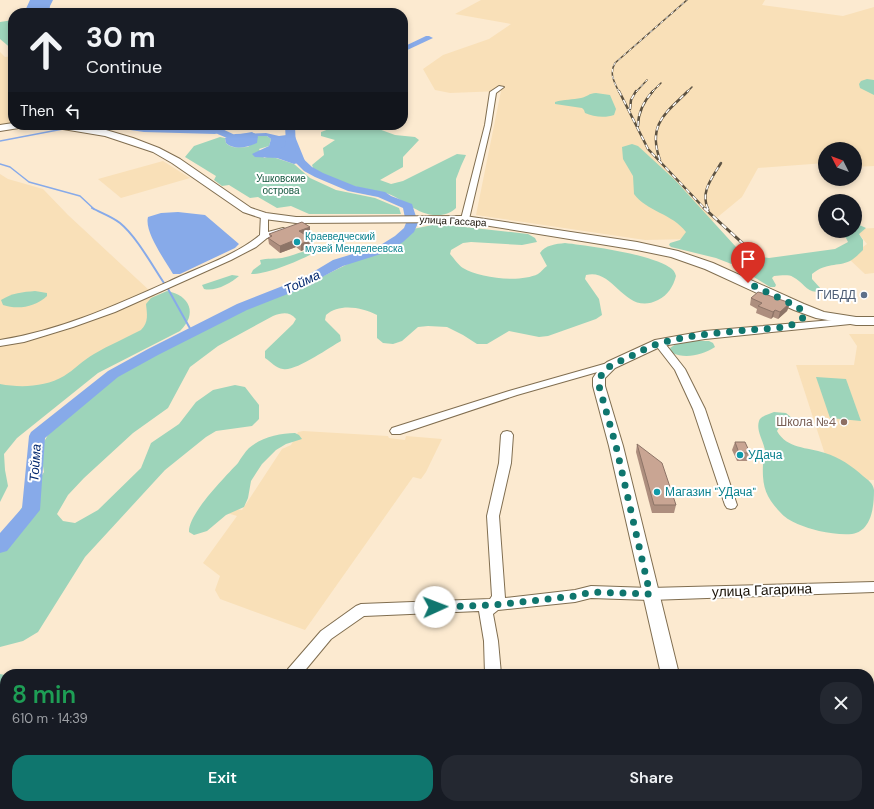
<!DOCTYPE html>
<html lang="en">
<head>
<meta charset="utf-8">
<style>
	:root { --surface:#171b24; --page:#242831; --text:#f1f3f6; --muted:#9ea1a6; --accent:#0f766e }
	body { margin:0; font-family:"DM Sans",sans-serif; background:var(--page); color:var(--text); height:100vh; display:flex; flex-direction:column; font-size:15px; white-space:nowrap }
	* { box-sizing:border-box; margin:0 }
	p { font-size:13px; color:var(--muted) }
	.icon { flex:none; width:22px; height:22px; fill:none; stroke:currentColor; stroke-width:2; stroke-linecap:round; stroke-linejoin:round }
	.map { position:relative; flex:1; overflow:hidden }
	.panel { position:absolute; left:0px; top:669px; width:874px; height:140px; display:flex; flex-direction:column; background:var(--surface); border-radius:16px 16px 0 0; box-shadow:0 2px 6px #0003 }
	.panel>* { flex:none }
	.banner { position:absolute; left:8px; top:8px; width:400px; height:122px; border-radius:16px; box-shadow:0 2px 6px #0003; background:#171b24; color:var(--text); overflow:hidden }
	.needle { width:26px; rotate:312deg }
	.tools { position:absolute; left:818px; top:142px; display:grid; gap:8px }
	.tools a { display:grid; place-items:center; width:44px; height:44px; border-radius:50%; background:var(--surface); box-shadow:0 2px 6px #0003; font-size:20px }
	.pin { position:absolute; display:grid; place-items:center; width:34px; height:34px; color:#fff; margin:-41px -17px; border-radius:50% 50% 50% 0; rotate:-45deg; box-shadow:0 0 4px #0007 }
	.pin .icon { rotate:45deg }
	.me { position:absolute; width:44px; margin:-22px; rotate:88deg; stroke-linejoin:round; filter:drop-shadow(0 0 3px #0008) }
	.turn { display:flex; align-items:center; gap:14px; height:84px; padding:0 12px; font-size:18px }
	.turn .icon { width:52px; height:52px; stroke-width:2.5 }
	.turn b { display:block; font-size:28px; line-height:34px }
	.then { display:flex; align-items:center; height:38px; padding:0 12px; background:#0003; gap:8px; font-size:15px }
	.round { display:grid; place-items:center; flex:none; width:42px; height:42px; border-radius:16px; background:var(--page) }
	.summary { display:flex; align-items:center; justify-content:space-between; height:68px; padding:0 12px }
	h1 { font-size:24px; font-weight:600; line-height:30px; color:#1e9e55 }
	.primary-button { display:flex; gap:8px; margin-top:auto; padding:8px 12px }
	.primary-button a { flex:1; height:46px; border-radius:16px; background:var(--accent); color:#fff; font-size:16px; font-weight:600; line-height:46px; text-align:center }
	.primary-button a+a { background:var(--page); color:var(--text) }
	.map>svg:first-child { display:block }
	.built { fill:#f9e0b8 }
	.green { fill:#9dd4ba }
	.water { fill:#87aae9 }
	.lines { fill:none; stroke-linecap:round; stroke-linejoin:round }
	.stream-far1 { stroke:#87aae9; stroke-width:1.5 }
	.stream { stroke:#87aae9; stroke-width:2 }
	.river { fill:#87aae9; fill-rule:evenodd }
	.minor-casing { stroke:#806e50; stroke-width:2 }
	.tertiary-casing { stroke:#806e50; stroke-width:2 }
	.secondary-casing { stroke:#806e50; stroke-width:2 }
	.minor { fill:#fff; fill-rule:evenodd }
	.tertiary { fill:#fff; fill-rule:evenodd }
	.secondary { fill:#fff; fill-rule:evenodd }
	.rail-far2-casing { stroke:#5c5242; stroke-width:1.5 }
	.rail-far1-casing { stroke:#5c5242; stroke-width:2.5 }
	.rail-casing { stroke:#5c5242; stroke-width:3 }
	.rail-far2 { stroke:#fff; stroke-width:1; stroke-dasharray:3.5; stroke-linecap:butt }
	.rail-far1 { stroke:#fff; stroke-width:1.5; stroke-dasharray:5; stroke-linecap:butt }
	.rail { stroke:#fff; stroke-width:2; stroke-dasharray:6; stroke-linecap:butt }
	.wall { fill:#ad8e7e }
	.shaded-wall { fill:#8d7467 }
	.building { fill:#c9a593; stroke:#8d7467 }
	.route { stroke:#0f766e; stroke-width:7; stroke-dasharray:0 12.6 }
	.culture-dot { fill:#0f9aa8; stroke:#fff; stroke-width:1.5 }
	.service-dot { fill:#5c6f8a; stroke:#fff; stroke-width:1.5 }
	.education-dot { fill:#8d6e63; stroke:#fff; stroke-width:1.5 }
	.labels { text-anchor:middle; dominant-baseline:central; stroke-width:4; stroke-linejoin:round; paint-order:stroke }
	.far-park-label { font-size:10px; fill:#14573e; stroke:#fff }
	.far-street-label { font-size:10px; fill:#181106; stroke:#fff }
	.far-culture-label { font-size:10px; fill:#0d838f; stroke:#fff; text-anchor:start }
	.service-label { font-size:12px; fill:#4e5e75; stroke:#fff; text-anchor:end }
	.education-label { font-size:12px; fill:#785e54; stroke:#fff; text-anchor:end }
	.culture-label { font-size:12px; fill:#0d838f; stroke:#fff; text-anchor:start }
	.water-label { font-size:13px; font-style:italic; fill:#042970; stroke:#fff }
	.near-street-label { font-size:14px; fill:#181106; stroke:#fff }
</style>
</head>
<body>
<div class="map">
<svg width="874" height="809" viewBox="0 0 874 809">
	<rect width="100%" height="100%" fill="#fcead0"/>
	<!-- built -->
	<g class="built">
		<path d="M481,0H765L762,5L843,16L874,7V166L855,167V149H825V163L758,168L742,197L691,239L645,240L476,215L501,91L450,93L435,90L423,69L443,55L489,39L511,24L455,14Z"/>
		<path d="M0,52L5,57L13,56V123L0,125Z"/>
		<path d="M163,161L190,178L121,198L98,179Z"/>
		<path d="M0,174L8,179L43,189L68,215L178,317L70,382L0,407Z"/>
		<path d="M874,228V273L865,274L848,258L867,244L855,229Z"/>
		<path d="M849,334H874V480L833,479L796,365H854L857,346Z"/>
		<path d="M303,431L388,436L389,438L405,440L406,436L442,439L426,472L421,479L413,477L305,630L220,599L215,590L220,576L203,563L237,516L227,513L231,508L242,510L282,449L291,445L298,432Z"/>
	</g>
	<!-- green -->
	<g class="green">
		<path d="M13,20V50L0,39V22Z"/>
		<path d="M867,79L874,80V95L860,88L859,84L861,81Z"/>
		<path d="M596,93L610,95L616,109L614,115C606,118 593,117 585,113L584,110L582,108L555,104V102C564,99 573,100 581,98C587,97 589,93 596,93Z"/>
		<path d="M343,127L376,128L395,135L415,137L419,140L403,157V167L380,180L391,184L403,181L457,154L466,155L461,166L456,179V208C450,214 441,216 433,215C414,213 401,196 382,192C369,189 315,181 312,165L324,155L323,148L335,140L321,136V132L329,129Z"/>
		<path d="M263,135L267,136L271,139L269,146L259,149L264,158L270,156L294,164L310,178L336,190L375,198L399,208L401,214H309L291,206L277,208L258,197L250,198L229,185L222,186L214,180L216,176L185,157L194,146L220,137L225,138L226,143C232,149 239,147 248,147L258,136Z"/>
		<path d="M632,144L638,146L675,180L736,247C746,253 757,257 769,258L835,249L848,242L846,238L838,231H855V223L866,228L859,234L863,240V250C859,254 855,258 850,261C837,267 827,262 812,274V279L821,289V291C807,295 804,282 793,277C788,274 780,276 774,276L772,278L776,285L775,287H770L734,265L716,258L671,247L669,245L670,243L680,240L686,232C673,214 646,211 634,194L633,176L623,159L622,147Z"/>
		<path d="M437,224L511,232L528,234L535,238L537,242L522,245L471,242L463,243L451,250L450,254C454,258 458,265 463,268C479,278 520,283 538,274C541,272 544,268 547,266L540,253C545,245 556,244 565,243C590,246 649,254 669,267C673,269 675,272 676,276C673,287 668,295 658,300C625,317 614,267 586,275L585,279L599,299L602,315L596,319L548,336L539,337L509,331L487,344H477L463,335L447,327L428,326L418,327L402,341L393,344L383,343L377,338V315C362,307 339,303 326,315L325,320L340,335L341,341C330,347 295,372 283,369C276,368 271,362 265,358V351L293,324L296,319C289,311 282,313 273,316L218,346L190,367L168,408L133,433L84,478L68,495L57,514L63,521L75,523L98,510L141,468L151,443L179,424L196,402L213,390L235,385L245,387L259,405V419L252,426L216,431L206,437L165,470L85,557L38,632L23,641L0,647V539L6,533L44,472L40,449L49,433L113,379L227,315L262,300L293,291L358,259L382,252L396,245L413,229Z"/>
		<path d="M323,247C310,257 267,275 251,274L253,270L261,264L260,260C267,258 275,259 282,258C296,255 309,248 323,247Z"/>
		<path d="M232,275L239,276C231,283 215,292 204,289L202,285Z"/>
		<path d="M35,291L47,293V296C35,307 18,310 3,305L1,300C12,293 23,292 35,291Z"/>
		<path d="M167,291C190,295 198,314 180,331L98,373L17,438L4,454L5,470L8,486L0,502V384C21,388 45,387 64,376C74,370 83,360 94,354C109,345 126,338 141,330C149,322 147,314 146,304L151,298Z"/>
		<path d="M690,341H709L713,343L715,347C702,355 686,359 672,353L670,348L676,344Z"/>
		<path d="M816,377L846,379L861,421L830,418Z"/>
		<path d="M774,412L786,413L794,420L786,424H781L777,431C787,449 807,447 825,453C839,457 852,466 863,476C868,480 873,483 874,490C874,506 872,531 852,534C841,535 830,533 819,531C805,527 789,523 779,511C765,496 762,485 763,464C763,459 766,455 765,450C763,440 756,431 759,421C760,416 770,414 774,412Z"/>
		<path d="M295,433L299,435L302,439L286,444L276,450L262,464L251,481L248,498L244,507L226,515L207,531L194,535L189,532C188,514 225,477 238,463C241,458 245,452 249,448C260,438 280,433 295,433Z"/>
		<path d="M0,674L5,675V804H22L23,809H0Z"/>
	</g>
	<!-- water -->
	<g class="water">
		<path d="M30,0H53L50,6L49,13H24Z"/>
		<path d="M96,125H213L222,128L221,132L215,134L144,132Z"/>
		<path d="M266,133L279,136L294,134L305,161L294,164L277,158L255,157L252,154L269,146L271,139L267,136H258L257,143C247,147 235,151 226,143L225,138L235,134Z"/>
		<path d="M178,212L205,215L239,244L235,248L180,274H173C165,260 144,232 148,217L161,213Z"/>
	</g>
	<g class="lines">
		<!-- stream-far1 -->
		<g class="stream-far1">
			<path d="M0,141L63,129"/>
			<path d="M0,164L10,167L29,182L80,196L94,209"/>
		</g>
		<!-- stream -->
		<g class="stream">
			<path d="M92,208C101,213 111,216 120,223C136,236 152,265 164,283"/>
			<path d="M168,289L192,332"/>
		</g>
		<!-- river -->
		<g class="river">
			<path d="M426,36H429L433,38L403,52V47Z"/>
			<path d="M197,125L218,127L235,135L252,132L257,135L256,137L234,141L213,132L198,129L196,127Z"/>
			<path d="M285,125H295L296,152L312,167L323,173L355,186L385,192L391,196L412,204L418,223L414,232L403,242L387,252L343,266L324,276L313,284L247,310L158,355L118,377L45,438L40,510L7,551L0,553V533L22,508L29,436L31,432L108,371L148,349L237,304L303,278L333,260L379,246L395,236L404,228L406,223L403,208L378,197L348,191L315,177L304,171L281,148L286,145Z"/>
		</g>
		<!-- minor casing -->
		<g class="minor-casing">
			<g id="minor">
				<path d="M499,86L504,87L496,93L491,125L469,219L468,221H462L461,219L485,125L490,92Z"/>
				<path d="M261,214H264L268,216V232L283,228L287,230L286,232L267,238L256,247L231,260L115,312L73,327L24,342L0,346V340C64,330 123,302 181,276C208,264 237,254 260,235Z"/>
				<path d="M659,340L663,341L685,369L705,409L737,505L735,508L731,509L727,508L725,505L693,409L675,370L654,343Z"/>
				<path d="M611,362L616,365L615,367L517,395L400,434H392L390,431L392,428L509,391Z"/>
				<path d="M507,431L511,432L513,435L511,463L499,516L505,598L575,590L591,586L650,588L874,582V592L650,600L591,598L575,602L498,610L493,614L498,641L501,674H485L484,641L479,611L364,616L331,639L302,674H285L288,669L321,631L356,606L361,604L490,599L492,596L487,516L499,463L501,435L503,432Z"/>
				<path d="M192,804H211L208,809H189Z"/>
				<rect x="308" y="804" width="18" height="5"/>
				<rect x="491" y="804" width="18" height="5"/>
				<path d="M697,804H715L716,809H698Z"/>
			</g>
		</g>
		<!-- tertiary casing -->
		<g class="tertiary-casing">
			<g id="tertiary">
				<path d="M856,318L860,319L862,321L860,323L705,339L662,346L615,368L605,378V386L623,446L679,674H661L609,446L593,386V378L599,369L607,362L655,340L705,331Z"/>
				<rect x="869" y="693" width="5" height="16"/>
			</g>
		</g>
		<!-- secondary casing -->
		<g class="secondary-casing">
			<g id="secondary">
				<path d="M13,123V125H24L19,128L0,131V125Z"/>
				<path d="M52,125H74L106,130L133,138L159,148L180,159L251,208L266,213L296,217L465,216L637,242L678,251L713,263L804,304L824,312L856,317H874V325H856L816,318L794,310L705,269L671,257L637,250L465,222L296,223L264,219L243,212L172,163L153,152L105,136L57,128Z"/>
			</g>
		</g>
		<!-- minor -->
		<use href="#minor" class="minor"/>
		<!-- tertiary -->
		<use href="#tertiary" class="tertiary"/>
		<!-- secondary -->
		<use href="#secondary" class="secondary"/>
		<!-- rail-far2 casing -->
		<g class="rail-far2-casing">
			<g id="rail-far2">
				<path d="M619,92C614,82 609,73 615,63L687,0"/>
				<path d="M636,92L647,80"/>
				<path d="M652,92L661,83"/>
				<path d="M687,92L692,87"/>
			</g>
		</g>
		<!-- rail-far1 casing -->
		<g class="rail-far1-casing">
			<g id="rail-far1">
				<path d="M619,91L648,149L705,209"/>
				<path d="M630,109L631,100L636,91"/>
				<path d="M638,126C638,112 644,101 653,91"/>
				<path d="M660,160C647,124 666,113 688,91"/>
				<path d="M708,209C700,192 712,178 721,163"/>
			</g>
		</g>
		<!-- rail casing -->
		<g class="rail-casing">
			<g id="rail">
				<path d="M704,208L761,260"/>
				<path d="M707,208L708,210"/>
			</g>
		</g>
		<!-- rail-far2 -->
		<use href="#rail-far2" class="rail-far2"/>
		<!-- rail-far1 -->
		<use href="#rail-far1" class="rail-far1"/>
		<!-- rail -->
		<use href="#rail" class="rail"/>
	</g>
	<!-- wall -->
	<g class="wall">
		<path d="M310,227V233L306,235L312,239L313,246L301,251L296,247L280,253L269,244L268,238L270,237L269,234Z"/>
		<path d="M751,298L790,303L787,311L778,319L773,317L771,319L756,313L757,309L750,305Z"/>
		<path d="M735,442L750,453L747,461H737L732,450Z"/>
		<path d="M637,444L676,505L674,513H652L636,452Z"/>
	</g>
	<!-- shaded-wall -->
	<g class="shaded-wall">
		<path d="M310,227V233L300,237L299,231Z"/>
		<path d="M312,239L313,246L301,251V244Z"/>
		<path d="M295,240L296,247L280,253V246Z"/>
		<path d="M790,303L787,311L778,319L780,312Z"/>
		<path d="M775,310L773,317L771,319L773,312Z"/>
	</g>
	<!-- building -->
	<g class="building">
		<path d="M302,222L310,227L299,231L312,239L301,244L295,240L280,246L268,238L272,236L269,234Z"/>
		<path d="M758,292L762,293L790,303L780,312L775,310L773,312L758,306L762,303L751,298Z"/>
		<path d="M735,442H745L750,453H739Z"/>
		<path d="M637,444L662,463L676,505H654Z"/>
	</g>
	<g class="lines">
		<!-- route -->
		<path class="route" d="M435,607L494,605L575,596L591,592L650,594L616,446L599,386C599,369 613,364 627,358C638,353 649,346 661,343C701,332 744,331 786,327L796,323L804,317L805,314L798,307L748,283"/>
	</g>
	<!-- markers -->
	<g class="culture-dot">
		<circle cx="297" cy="242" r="4"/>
		<circle cx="740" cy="455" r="4"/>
		<circle cx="657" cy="492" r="4"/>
	</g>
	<circle class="service-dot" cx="864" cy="295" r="4"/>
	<circle class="education-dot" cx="844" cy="422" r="4"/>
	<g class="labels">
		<!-- far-park labels -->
		<g class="far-park-label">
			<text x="281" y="178">Ушковские<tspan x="281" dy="12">острова</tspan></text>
		</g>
		<!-- far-street labels -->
		<g class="far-street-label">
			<text transform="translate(453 221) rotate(3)">улица Гассара</text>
		</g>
		<!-- far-culture labels -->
		<g class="far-culture-label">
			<text x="305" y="236">Краеведческий<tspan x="305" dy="12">музей Менделеевска</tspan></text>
		</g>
		<!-- service labels -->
		<g class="service-label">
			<text x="856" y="295">ГИБДД</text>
		</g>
		<!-- education labels -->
		<g class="education-label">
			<text x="836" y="422">Школа №4</text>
		</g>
		<!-- culture labels -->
		<g class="culture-label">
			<text x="748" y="455">УДача</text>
			<text x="665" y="492">Магазин "УДача"</text>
		</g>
		<!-- water labels -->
		<g class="water-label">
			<text transform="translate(302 282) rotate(-25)">Тойма</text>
			<text transform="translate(35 463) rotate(-86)">Тойма</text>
		</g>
		<!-- near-street labels -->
		<g class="near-street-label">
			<text transform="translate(762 590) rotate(-2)">улица Гагарина</text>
		</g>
	</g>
</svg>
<div class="tools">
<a><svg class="needle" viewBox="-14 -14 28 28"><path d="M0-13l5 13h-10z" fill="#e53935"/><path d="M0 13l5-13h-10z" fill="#9ea1a6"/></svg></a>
<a><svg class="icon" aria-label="search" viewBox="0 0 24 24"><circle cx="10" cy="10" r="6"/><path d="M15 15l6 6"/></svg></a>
</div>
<div class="pin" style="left:748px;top:283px;background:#d93025"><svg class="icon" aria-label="arrive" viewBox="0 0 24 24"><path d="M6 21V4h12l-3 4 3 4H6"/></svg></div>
<svg class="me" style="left:435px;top:607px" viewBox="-20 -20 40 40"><circle r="19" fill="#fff"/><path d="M0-13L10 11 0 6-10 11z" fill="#0f766e"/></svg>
<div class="banner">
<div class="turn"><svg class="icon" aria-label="ahead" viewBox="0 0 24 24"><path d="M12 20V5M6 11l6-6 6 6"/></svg><div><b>30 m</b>Continue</div></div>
<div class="then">Then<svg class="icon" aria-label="left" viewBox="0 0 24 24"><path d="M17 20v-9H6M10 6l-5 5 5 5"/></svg></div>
</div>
<section class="panel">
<div class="summary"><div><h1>8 min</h1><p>610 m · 14:39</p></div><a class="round"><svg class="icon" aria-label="close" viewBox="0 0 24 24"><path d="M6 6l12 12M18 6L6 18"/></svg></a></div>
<div class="primary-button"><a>Exit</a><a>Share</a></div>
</section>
</div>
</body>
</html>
